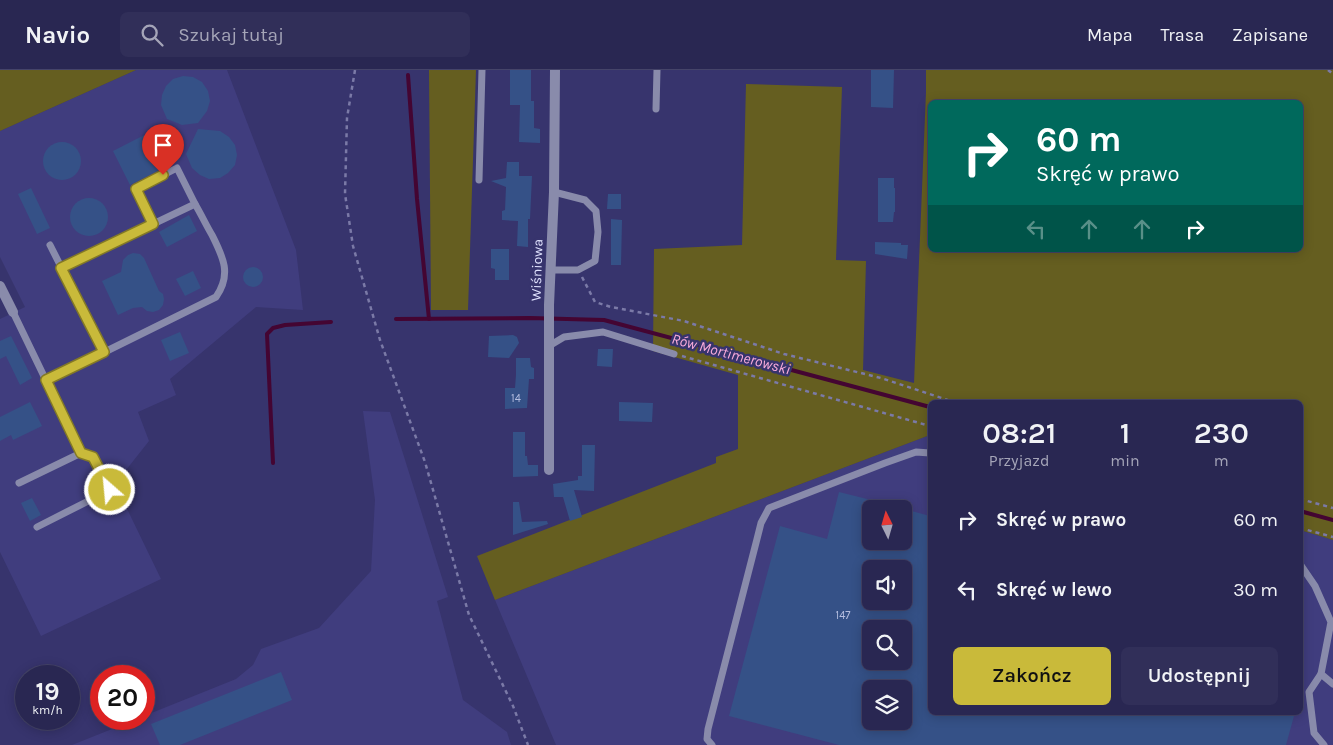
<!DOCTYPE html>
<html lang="pl">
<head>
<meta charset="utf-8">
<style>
	:root { --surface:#292752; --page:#312f59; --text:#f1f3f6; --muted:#a5a5b8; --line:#454469; --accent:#c9ba3a }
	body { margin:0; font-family:Karla,sans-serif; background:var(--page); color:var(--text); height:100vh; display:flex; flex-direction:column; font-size:19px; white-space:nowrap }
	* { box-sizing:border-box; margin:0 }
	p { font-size:16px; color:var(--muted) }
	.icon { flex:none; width:28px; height:28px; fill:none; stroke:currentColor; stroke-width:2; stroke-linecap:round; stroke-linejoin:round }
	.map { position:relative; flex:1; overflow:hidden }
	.drawer { position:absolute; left:928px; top:330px; width:375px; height:315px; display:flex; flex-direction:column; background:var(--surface); border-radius:8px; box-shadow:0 2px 12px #0003,0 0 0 1px var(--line) }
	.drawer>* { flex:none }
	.hud { position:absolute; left:928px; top:30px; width:375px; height:152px; border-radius:8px; box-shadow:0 2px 12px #0003,0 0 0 1px var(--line); background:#00695c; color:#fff; overflow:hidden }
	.needle { width:32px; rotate:355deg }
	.tools { position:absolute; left:862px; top:430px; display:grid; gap:10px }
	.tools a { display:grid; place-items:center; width:50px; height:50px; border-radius:8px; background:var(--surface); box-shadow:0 2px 12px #0003,0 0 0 1px var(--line); font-size:25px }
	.speed { position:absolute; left:15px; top:595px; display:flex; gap:10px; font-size:25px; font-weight:700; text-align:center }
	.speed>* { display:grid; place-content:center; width:65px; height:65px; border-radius:50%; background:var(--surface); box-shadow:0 2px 12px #0003,0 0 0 1px var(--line); line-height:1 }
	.speed small { font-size:12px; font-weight:400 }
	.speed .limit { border:8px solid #d22; background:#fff; color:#111 }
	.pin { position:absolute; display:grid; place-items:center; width:42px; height:42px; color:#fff; margin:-51px -21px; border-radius:50% 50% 50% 0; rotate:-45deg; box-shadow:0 0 5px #0007 }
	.pin .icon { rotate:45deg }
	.me { position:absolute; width:55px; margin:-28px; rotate:333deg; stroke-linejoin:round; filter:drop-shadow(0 0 4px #0008) }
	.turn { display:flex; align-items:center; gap:18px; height:105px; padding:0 25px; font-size:22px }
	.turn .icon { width:65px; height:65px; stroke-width:2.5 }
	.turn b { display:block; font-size:35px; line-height:42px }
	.lanes { display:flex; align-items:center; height:48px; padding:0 25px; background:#0003; justify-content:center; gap:25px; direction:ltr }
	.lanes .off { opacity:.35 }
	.eta { display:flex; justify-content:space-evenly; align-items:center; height:85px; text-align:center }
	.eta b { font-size:30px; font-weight:600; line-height:35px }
	.button { display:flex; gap:10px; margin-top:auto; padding:10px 25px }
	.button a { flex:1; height:58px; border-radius:8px; background:var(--accent); color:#111; font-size:20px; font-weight:600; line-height:58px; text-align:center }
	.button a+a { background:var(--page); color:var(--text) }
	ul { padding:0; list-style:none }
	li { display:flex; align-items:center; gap:15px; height:70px; padding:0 25px }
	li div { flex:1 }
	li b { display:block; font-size:19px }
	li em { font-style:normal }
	header { display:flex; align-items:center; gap:30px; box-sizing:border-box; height:70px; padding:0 25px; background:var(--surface); border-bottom:1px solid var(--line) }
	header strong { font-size:24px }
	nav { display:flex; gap:28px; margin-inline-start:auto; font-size:18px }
	.search { width:350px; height:45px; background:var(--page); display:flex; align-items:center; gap:12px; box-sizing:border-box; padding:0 18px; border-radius:8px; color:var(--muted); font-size:19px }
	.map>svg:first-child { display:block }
	.built { fill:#403d7e; fill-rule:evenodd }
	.green { fill:#655e20; fill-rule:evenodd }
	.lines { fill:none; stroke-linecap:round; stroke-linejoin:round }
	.stream { stroke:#440532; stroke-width:4 }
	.building { fill:#355187; fill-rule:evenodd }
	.path { stroke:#7b7aa7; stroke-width:2.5; stroke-dasharray:4 4; stroke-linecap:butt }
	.lane { stroke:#898bab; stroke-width:7 }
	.street { stroke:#898bab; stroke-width:10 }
	.route-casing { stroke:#837926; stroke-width:12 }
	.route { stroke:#c9ba3a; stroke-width:9 }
	.labels { text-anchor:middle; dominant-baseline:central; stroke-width:5; stroke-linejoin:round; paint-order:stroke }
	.number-label { font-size:11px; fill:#b5bee0 }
	.street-label { font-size:14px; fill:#e0e2fe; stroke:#37346d }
	.water-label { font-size:15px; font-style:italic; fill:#f9abdb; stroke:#37346d }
</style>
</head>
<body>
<header>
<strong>Navio</strong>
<div class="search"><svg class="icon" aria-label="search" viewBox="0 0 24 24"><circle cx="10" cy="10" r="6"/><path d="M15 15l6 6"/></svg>Szukaj tutaj</div>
<nav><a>Mapa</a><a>Trasa</a><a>Zapisane</a></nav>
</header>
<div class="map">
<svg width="1333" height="675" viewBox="0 0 1333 675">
	<rect width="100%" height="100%" fill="#37346d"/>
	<!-- built -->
	<g class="built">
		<path d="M136,0H227L296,180L303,240L256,237L170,309L176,325L138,342L149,371L115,414L161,509L41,566L0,482V249L25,237L0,187V61Z"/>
		<path d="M363,341L390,342L448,527L437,531L463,630L507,662L511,675H72L137,649H144V646L236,609L253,595L261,579L319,558L371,501L375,430Z"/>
		<path d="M930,365V642H1300V460L1333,470V675H556L495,530ZM871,439H904V471H871ZM871,499H904V531H871ZM871,559H904V591H871ZM871,619H904V651H871Z"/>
	</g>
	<!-- green -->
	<g class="green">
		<path d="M0,0H136L0,61Z"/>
		<path d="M429,0H476L468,240H431Z"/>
		<path d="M926,0H1333V470L1300,460V332H930V365L495,530L477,486L716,393V387L738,379V305L653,281L654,179L742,175L746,14L842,17L836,190L866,191L863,300L914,313L926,22ZM930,32H1300V180H930Z"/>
	</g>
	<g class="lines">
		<!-- stream -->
		<g class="stream">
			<path d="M408,5L417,129L429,249"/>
			<path d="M396,249L530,248L604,250L930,337"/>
			<path d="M273,393L267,264L273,258L285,255L331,252"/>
			<path d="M1300,441L1333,450"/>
		</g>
	</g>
	<!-- building -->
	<g class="building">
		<path d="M510,0H531V31H534V58L540,59V73L519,72L520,35H510Z"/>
		<path d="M871,0H894L893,38L871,37Z"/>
		<path d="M183,6L193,7L202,12L208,21L210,31L207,41L198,53L182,55L167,49L161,35L162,25L166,16L173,9Z"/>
		<path d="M162,56L179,90L130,115L113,81Z"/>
		<path d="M198,59L220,61L229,67L235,75L237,85L235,95L228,103L220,108L209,109L200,105L192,98L186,84Z"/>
		<circle cx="62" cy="91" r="19"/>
		<path d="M507,92H519V106H532L530,149H528V177L517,176L518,151L502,150V141L505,140L506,117L491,111L506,108Z"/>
		<path d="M878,108H894V118H895V142H894L893,152H878Z"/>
		<path d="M31,118L50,158L37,164L18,124Z"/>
		<path d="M608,124H621V139H607Z"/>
		<circle cx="89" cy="147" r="19"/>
		<path d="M189,145L197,161L167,177L159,162Z"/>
		<path d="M611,149L622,150L621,195H611Z"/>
		<path d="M875,172L901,173V175H908L907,189L875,184Z"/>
		<path d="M491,179H509V210H495V199L491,198Z"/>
		<path d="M133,183L140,184L144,188L159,221L163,224L164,229L163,235L159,240L153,242L147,241L142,237L133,238L118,245L102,211L121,202L123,190L128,185Z"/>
		<circle cx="253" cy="207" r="10"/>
		<path d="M193,201L201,218L185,226L176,209Z"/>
		<path d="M180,262L189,283L170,291L161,270Z"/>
		<path d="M513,265L517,267L519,273L509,288L488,287L489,266Z"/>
		<path d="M11,266L32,308L20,315L6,286L0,289V271Z"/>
		<path d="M598,279H613L612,297L597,296Z"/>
		<path d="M516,288H530L531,297L534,298V309H529L527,338L505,339V318H515L516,305Z"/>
		<path d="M30,332L42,356L13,370L11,365L0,371V347Z"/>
		<path d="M619,332L653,333L652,352L619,351Z"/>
		<path d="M513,362H525V386H527L528,395H538V406L513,407Z"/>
		<path d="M582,375H595L594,421L574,420L582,447L570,451L563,427H554L553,414L578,410V406H582Z"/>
		<path d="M839,422L871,430V471H904V439L930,446V642H1281L1294,646L1286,675H839L729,646L780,456L827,469ZM871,499H904V531H871ZM871,559H904V591H871ZM871,619H904V651H871Z"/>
		<path d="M32,428L41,445L30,451L21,433Z"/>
		<path d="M513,432H519L522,452L547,451L548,454L513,465Z"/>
		<path d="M281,602L292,630L180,675H160L151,654Z"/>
	</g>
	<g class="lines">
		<!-- path -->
		<g class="path">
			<path d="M355,0L347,48L345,124L353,176L380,270L425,392L469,545L513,636L528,675"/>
			<path d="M1328,0L1333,4"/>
			<path d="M582,207L595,232L611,237L684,251L784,284L881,308L954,332"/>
			<path d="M682,286L930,356"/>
			<path d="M1300,429L1333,438"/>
			<path d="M1300,458L1333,467"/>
		</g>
		<!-- lane -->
		<g class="lane">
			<path d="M656,39L657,0"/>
			<path d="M479,110L482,0"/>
			<path d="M50,175L104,282"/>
			<path d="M61,198L195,134L177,98L136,119L153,154"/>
			<path d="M551,200H578L595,191L598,162L596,141L585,130L554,122"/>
			<path d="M13,242L81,383L19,413"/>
			<path d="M549,276L564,267L603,262L674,284"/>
			<path d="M46,311L216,227C232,204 223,187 212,165C206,155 201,144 195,134"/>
			<path d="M37,457L110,420L93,387L81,383"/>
			<path d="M1300,494L1315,516L1331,552L1321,604L1333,614"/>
			<path d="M1321,604L1309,622L1314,663L1324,675"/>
			<path d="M712,675L707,669L708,659L757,469L761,453L769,438L885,393L916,382L930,383"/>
		</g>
		<!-- street -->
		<g class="street">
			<path d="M0,216L13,242"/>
			<path d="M549,400V235L554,122L555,0"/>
		</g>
	</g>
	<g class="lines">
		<!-- route casing -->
		<g class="route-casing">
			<path id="route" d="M110,420L93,387L81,383L46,310L104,282L61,198L153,154L136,119L163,105"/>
		</g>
		<!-- route -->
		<use href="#route" class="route"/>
	</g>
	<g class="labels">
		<!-- number labels -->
		<g class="number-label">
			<text x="516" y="328">14</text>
			<text x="843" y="545">147</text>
		</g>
		<!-- street labels -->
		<g class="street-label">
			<text transform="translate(537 200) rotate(-88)">Wiśniowa</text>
		</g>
		<!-- water labels -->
		<g class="water-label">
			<text transform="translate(731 284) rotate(15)">Rów Mortimerowski</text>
		</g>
	</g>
</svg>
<div class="tools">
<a><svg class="needle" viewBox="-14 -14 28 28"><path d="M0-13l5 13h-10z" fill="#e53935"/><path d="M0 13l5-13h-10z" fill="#a5a5b8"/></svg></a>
<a><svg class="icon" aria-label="sound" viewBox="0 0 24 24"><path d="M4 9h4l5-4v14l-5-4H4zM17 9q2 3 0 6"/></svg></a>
<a><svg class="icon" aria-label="search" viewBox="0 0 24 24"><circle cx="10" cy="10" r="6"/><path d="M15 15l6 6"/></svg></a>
<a><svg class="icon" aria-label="layers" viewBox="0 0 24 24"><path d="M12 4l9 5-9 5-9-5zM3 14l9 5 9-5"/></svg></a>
</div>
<div class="speed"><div>19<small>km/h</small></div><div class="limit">20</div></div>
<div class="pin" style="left:163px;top:105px;background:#d93025"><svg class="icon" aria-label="arrive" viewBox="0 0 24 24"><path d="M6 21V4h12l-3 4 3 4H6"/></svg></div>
<svg class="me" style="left:110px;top:420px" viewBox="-20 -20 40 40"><circle r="17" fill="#c9ba3a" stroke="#fff" stroke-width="3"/><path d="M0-11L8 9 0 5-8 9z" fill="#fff"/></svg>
<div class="hud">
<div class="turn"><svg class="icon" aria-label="right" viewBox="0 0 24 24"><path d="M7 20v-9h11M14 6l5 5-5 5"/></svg><div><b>60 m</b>Skręć w prawo</div></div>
<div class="lanes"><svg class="icon off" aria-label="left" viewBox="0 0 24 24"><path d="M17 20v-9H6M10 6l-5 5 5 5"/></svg><svg class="icon off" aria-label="ahead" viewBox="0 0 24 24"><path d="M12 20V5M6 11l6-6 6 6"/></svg><svg class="icon off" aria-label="ahead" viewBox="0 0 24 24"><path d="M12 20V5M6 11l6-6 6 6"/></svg><svg class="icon" aria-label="right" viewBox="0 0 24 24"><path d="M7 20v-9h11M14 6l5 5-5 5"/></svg></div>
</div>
<section class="drawer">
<div class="eta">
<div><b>08:21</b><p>Przyjazd</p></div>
<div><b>1</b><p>min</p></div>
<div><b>230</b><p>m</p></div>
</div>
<ul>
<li><svg class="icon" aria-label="right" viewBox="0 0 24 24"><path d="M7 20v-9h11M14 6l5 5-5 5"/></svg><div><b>Skręć w prawo</b></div><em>60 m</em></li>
<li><svg class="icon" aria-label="left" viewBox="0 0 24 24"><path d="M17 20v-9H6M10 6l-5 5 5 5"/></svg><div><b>Skręć w lewo</b></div><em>30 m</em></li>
</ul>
<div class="button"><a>Zakończ</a><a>Udostępnij</a></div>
</section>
</div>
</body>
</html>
